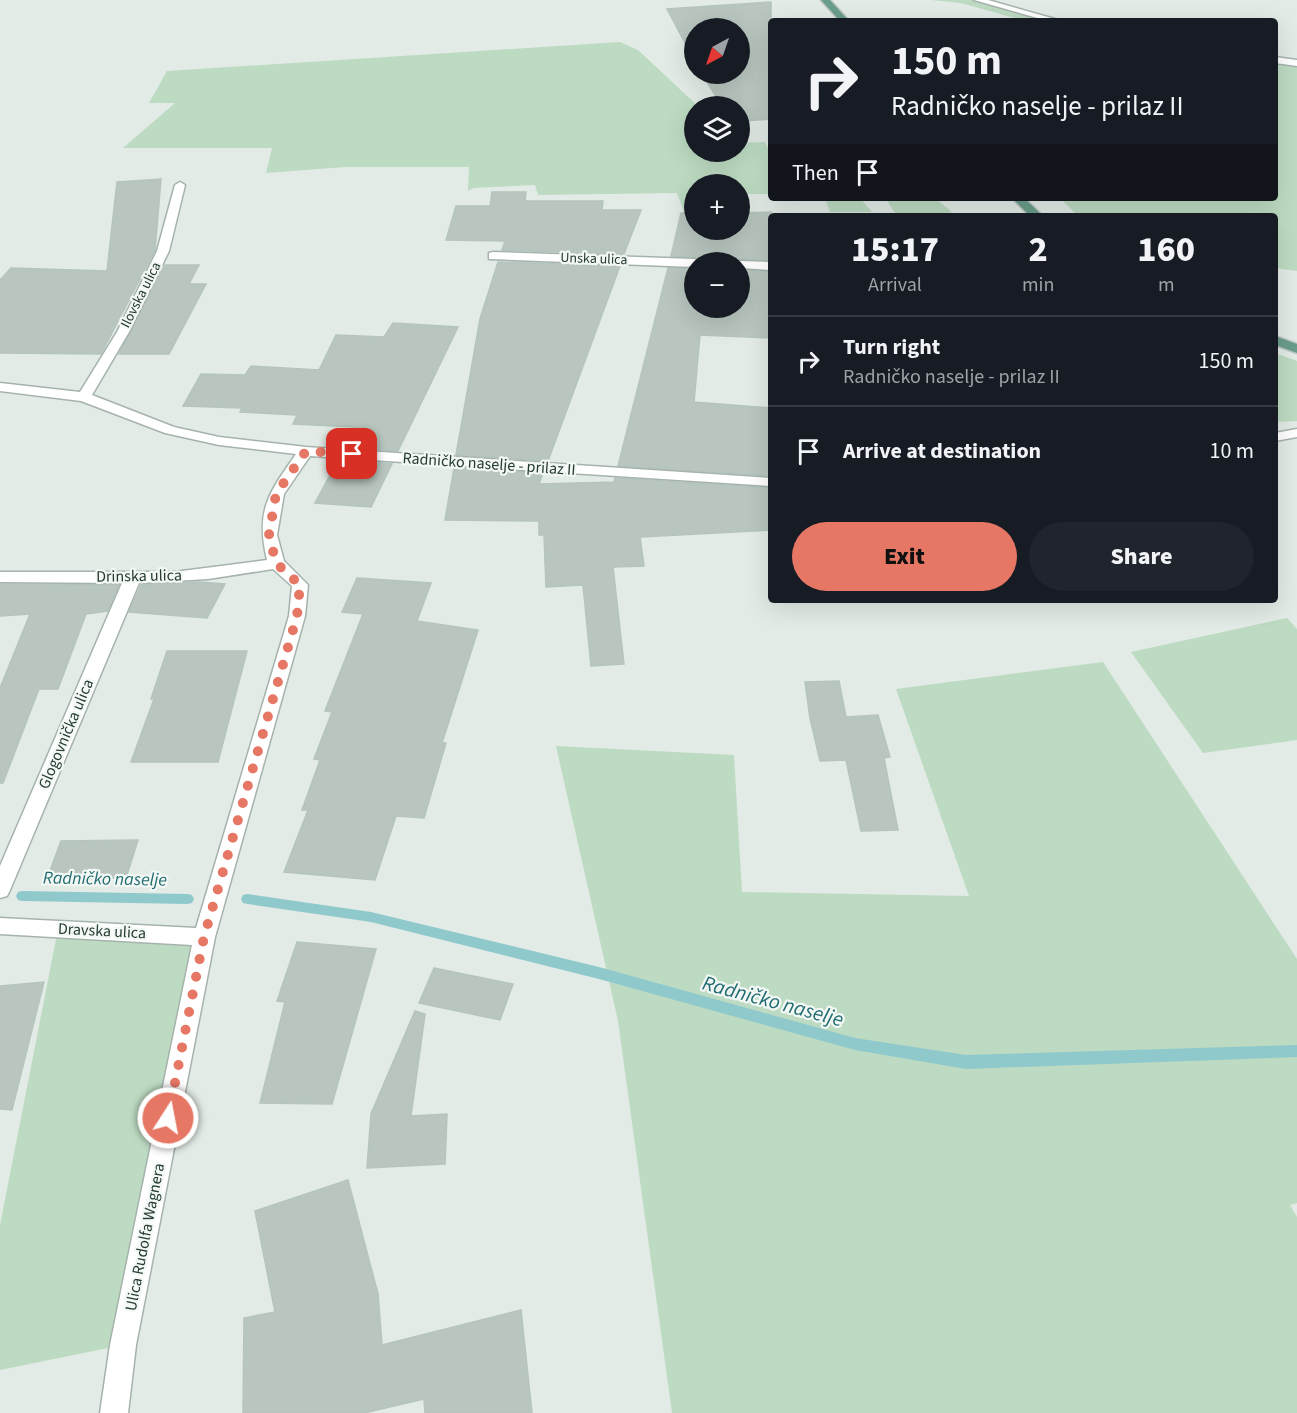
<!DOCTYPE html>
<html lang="en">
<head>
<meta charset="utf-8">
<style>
	:root { --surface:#171b24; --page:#20242c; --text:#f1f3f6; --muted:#9ea1a6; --line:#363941; --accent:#e77765 }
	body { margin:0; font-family:"Source Sans 3",sans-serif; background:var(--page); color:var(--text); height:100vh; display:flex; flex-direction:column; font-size:22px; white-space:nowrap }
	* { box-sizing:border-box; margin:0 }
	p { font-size:20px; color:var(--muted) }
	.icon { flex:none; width:33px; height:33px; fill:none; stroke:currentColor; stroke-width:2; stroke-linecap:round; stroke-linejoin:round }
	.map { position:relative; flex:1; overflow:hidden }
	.drawer { position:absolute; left:768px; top:213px; width:510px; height:390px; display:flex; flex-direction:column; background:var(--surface); border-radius:6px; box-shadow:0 6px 24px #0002 }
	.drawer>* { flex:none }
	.top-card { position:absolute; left:768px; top:18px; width:510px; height:183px; border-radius:6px; box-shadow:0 6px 24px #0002; background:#171b24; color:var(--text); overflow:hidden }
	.needle { width:39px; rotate:220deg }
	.buttons { position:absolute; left:684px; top:18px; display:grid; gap:12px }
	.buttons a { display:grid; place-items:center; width:66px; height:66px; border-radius:50%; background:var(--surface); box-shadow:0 6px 24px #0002; font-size:30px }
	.pin { position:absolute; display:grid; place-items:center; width:51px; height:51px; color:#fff; margin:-26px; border-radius:12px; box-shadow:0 3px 9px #0006 }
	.me { position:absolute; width:66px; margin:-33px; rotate:11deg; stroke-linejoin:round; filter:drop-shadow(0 0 4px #0008) }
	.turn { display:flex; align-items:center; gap:21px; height:126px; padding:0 24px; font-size:27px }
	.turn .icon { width:78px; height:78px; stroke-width:2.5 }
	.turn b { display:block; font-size:42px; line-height:51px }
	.then { display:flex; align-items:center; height:57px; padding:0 24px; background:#0003; gap:12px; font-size:22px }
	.eta { display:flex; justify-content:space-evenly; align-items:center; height:102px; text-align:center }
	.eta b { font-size:36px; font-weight:800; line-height:42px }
	.button { display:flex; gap:12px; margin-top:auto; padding:12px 24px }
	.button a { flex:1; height:69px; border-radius:36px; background:var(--accent); color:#111; font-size:24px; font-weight:800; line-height:69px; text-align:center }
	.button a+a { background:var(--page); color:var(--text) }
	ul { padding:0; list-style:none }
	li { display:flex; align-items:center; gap:18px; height:90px; padding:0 24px; border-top:2px solid var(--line) }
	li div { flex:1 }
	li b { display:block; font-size:22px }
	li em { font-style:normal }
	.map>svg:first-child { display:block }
	.green { fill:#bddbc2 }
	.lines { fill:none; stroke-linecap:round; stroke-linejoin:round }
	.stream { fill:#8fc9cc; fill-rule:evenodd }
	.building { fill:#b8c6bf; stroke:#b5c4bd; stroke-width:1.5 }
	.minor-casing { stroke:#a5b3ac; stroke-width:3 }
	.major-casing { stroke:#c2c8c6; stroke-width:3 }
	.minor { fill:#fff; fill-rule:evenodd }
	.major { fill:#6a9d8b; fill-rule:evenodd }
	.route { stroke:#e77765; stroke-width:10; stroke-dasharray:0 18 }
	.labels { text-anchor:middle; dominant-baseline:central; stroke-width:4.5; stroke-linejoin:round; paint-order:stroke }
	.far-street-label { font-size:14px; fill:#243b32; stroke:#f3f8f5 }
	.street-label { font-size:16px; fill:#243b32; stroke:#f3f8f5 }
	.water-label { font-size:18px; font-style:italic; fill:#226d72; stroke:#f3f8f5 }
	.near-water-label { font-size:21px; font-style:italic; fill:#226d72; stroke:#f3f8f5 }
</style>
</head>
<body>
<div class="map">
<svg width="1297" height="1413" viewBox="0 0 1297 1413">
	<rect width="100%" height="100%" fill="#e2ebe6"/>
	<!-- green -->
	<g class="green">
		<path d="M931,0H978L1058,21H1025L961,3Z"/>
		<path d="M620,42L638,50L698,106H694V152H740V143L765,142L771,155V194H740V184H694V223H688L677,193L538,195L535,185L473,188L468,191L469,167H346L266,173L272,148H123L175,103H149L167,71Z"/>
		<path d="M1275,60L1297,63V271L1275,268V216H1078L1060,198H1275Z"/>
		<path d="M825,198H860L872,212H830Z"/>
		<path d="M885,198H935L952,212L932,216H897Z"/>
		<path d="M1275,353L1297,361V421L1275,422Z"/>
		<path d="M1287,618L1297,629V740L1203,753L1131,652Z"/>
		<path d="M1103,662L1297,959V1203L1290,1205L1297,1217V1413H672L618,1021L556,746L734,755L742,892L969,896L896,689Z"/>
		<path d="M58,929L204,937L123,1345L0,1370V1225Z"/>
	</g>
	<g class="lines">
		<!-- stream -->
		<g class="stream">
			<path d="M23,891L187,894L192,895L194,899L192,903L187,904L23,901L18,900L16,896L18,892Z"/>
			<path d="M248,894L371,912L599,967L855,1038L966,1055L1297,1045V1057L966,1069L855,1050L599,979L371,922L248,904L243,903L241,899L243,895Z"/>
		</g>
	</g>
	<!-- building -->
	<g class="building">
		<path d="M771,2V119L744,121L740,106H722L702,74H740V28H694V60L667,9Z"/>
		<path d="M161,179L155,250L101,354L0,353V280L11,268L107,271L117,182Z"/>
		<path d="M492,192H526L525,201H603L602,210H641L624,254L502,250L505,241L446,240L456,206H490Z"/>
		<path d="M771,212V260L740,259L734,262H702L694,257L671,256L681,213H694V230H740V213Z"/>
		<path d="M498,262L620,266L548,461L456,455L480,319Z"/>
		<path d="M165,265H199L189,284H206L169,354H119Z"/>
		<path d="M668,268L694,269V308H740V270L771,272V338L700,335L694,402L771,408V476L618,466Z"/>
		<path d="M393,323L458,327L398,451L345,447L355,427L293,424L297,415L240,412L242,408L183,406L201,374L245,375L251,366L319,370L336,335L384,337Z"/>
		<path d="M338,460L392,464L371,507L315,503Z"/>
		<path d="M454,468L543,473L539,484L614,482L615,478L771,488V530L640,537L644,566L613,567L624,664L591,666L583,585L546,587L544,535H539V521L445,520Z"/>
		<path d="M357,578L431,583L417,621L478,630L442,743H446L424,818L396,816L375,880L284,872L308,810H302L320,760L314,759L332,712L325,711L363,614L342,612Z"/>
		<path d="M199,582L225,584L207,618L129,612L141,585Z"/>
		<path d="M0,584L119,585L108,611L86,614L58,689H39L3,783H0V688L30,614L0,616Z"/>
		<path d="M167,651H247L218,762H131L154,699H151Z"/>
		<path d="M839,681L846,717L878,715L890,757L884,758L898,830L861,831L846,760L820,761L810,718L805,682Z"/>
		<path d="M138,840L126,878L47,879L61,841Z"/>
		<path d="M297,942L376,949L332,1104L260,1103L285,1002L277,1001Z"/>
		<path d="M434,968L513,984L500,1020L419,1003Z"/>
		<path d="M44,982L12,1110L0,1109V986Z"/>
		<path d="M415,1011L425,1014L411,1116L447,1114L445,1164L367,1168L371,1114Z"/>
		<path d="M348,1180L378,1294L382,1345L521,1310L532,1413H425L424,1399L364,1413H243L244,1318L275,1312L255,1211Z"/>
	</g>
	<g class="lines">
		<!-- minor casing -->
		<g class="minor-casing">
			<g id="minor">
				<path d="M974,0H988L1062,21H1048Z"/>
				<path d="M1275,57L1297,60V66L1275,63Z"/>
				<path d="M180,182L185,185L169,251L129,332L92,395L174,427L219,437L306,447L771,478V486L310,456L284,494L277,535L284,561L308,585L305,616L215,937L136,1345L128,1413H100L110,1345L192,945L0,934V918L196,928L289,616L292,586L273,569L208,579L139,583L10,890L7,896L0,898V866L122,583L0,582V572H174L267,560C255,510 269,493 296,454L219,445L165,433L81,401L0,391V383L80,392L117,332L157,251L175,185Z"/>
				<path d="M493,252L694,259L700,262H694V267L489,259V253Z"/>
				<path d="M740,261L771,262V270L740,268V262H736Z"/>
				<path d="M1297,429V437L1275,441V433Z"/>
			</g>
		</g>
		<!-- major casing -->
		<g class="major-casing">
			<g id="major">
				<path d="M821,0H830L849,21H840Z"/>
				<path d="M1012,198H1024L1043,216H1030Z"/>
				<path d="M1275,336L1297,344V353L1275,345Z"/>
			</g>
		</g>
		<!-- minor -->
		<use href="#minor" class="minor"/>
		<!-- major -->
		<use href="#major" class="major"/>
	</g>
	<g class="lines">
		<!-- route -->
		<path class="route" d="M168,1118L204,937L297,616L300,585L276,563L269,535L276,494L306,451L352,454"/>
	</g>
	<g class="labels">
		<!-- far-street labels -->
		<g class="far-street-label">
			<text transform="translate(594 259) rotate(2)">Unska ulica</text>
			<text transform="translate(141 295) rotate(-63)">Ilovska ulica</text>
		</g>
		<!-- street labels -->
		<g class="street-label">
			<text transform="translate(489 464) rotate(4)">Radničko naselje - prilaz II</text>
			<text transform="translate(139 576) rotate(-1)">Drinska ulica</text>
			<text transform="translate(66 734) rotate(-67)">Glogovnička ulica</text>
			<text transform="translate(102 931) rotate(3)">Dravska ulica</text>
			<text transform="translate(145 1237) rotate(-79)">Ulica Rudolfa Wagnera</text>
		</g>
		<!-- water labels -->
		<g class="water-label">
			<text transform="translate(105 879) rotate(1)">Radničko naselje</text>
		</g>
		<!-- near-water labels -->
		<g class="near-water-label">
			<text transform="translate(773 1001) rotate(15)">Radničko naselje</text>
		</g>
	</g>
</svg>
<div class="buttons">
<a><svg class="needle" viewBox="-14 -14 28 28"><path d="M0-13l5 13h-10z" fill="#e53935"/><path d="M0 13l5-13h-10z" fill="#9ea1a6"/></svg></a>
<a><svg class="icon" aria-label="layers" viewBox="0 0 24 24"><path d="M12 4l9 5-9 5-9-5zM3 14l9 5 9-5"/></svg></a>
<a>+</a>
<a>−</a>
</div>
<div class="pin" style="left:352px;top:454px;background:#d93025"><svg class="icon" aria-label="arrive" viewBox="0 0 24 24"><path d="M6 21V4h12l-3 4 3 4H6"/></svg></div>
<svg class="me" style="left:168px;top:1118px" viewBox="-20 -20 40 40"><circle r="17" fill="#e77765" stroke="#fff" stroke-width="3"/><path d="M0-11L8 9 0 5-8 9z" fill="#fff"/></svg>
<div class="top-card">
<div class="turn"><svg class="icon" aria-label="right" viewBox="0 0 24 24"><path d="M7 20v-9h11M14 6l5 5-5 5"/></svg><div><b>150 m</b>Radničko naselje - prilaz II</div></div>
<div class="then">Then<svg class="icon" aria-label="arrive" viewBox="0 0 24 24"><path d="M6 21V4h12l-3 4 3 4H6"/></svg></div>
</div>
<section class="drawer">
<div class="eta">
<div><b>15:17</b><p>Arrival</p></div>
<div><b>2</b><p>min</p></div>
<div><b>160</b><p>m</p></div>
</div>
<ul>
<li><svg class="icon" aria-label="right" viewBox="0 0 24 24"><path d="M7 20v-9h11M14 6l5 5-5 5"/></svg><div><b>Turn right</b><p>Radničko naselje - prilaz II</p></div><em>150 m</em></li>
<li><svg class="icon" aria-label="arrive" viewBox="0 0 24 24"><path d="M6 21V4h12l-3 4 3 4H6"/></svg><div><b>Arrive at destination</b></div><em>10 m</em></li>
</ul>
<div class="button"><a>Exit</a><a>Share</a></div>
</section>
</div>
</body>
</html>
